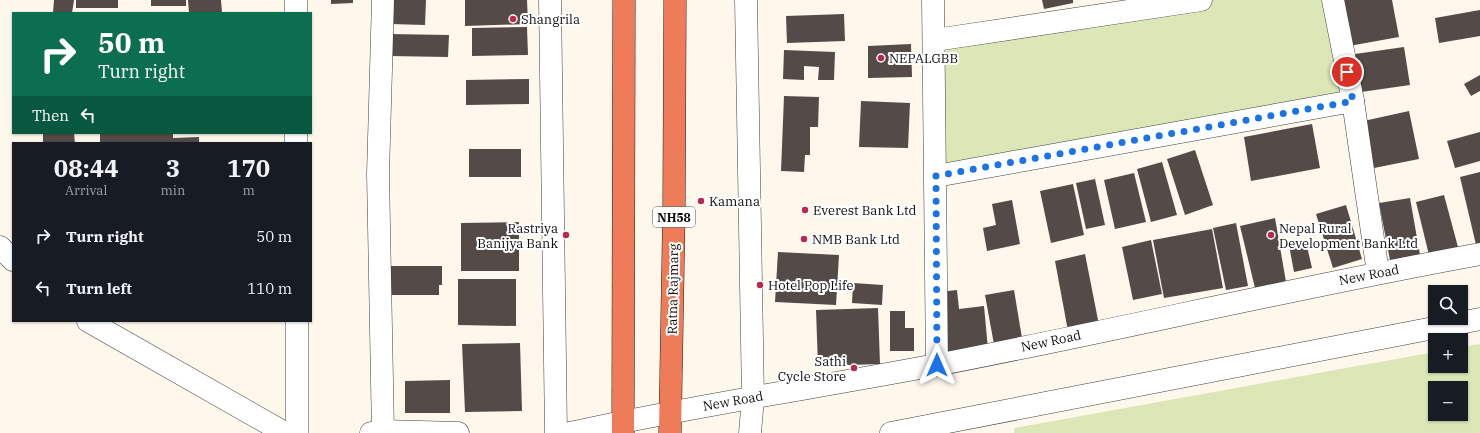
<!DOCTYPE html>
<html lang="en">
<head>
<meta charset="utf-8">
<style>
	:root { --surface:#171b24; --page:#20242c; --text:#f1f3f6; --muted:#9ea1a6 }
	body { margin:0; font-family:"IBM Plex Serif",serif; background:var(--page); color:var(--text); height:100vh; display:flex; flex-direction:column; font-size:15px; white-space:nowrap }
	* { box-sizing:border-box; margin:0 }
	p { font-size:13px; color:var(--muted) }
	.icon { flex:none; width:22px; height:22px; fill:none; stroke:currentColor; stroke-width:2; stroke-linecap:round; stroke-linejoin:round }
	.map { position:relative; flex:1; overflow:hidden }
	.details { position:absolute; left:12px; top:142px; width:300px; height:180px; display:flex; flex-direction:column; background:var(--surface); border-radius:0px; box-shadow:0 1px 3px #0004 }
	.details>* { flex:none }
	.hud { position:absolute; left:12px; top:12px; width:300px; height:122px; border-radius:0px; box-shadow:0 1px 3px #0004; background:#0b6e4f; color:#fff; overflow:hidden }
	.buttons { position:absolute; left:1428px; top:285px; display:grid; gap:8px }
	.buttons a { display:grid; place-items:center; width:40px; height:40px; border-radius:0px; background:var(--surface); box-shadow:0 1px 3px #0004; font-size:20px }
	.pin { position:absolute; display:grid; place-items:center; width:34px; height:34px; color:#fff; margin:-17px; border:2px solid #fff; border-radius:50%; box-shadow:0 1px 4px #0007 }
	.me { position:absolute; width:44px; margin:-22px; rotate:0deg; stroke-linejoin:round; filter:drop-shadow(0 0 3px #0008) }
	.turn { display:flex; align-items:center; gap:14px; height:84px; padding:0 20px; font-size:18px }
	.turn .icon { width:52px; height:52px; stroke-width:2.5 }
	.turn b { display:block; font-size:28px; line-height:34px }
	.then { display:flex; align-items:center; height:38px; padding:0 20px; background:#0003; gap:8px; font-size:15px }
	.eta { display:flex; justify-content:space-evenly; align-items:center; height:68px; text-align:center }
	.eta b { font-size:24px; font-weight:800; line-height:28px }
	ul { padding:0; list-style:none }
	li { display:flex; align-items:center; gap:12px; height:52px; padding:0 20px }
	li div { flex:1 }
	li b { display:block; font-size:15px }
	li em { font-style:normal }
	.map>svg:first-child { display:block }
	.green { fill:#dbe7b7; fill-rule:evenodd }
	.building { fill:#544b49 }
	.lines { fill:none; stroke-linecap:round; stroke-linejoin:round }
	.minor-casing { stroke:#3f3f3f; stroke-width:23 }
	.highway-casing { stroke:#1d1d1d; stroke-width:23 }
	.minor { stroke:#fff; stroke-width:22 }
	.highway { stroke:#ef7c59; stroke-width:22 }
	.route { stroke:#1a73e8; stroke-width:7; stroke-dasharray:0 12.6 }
	.poi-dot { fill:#b72951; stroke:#fff; stroke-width:1.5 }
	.labels { text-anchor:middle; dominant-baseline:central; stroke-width:4; stroke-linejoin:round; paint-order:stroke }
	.shield { fill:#fff; stroke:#555; stroke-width:1 }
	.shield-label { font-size:12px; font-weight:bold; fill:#0c0c0c }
	.poi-label { font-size:13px; fill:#0c0c0c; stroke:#fff; text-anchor:start }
	.street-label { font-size:13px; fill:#0c0c0c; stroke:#fff }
</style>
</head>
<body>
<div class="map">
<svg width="1480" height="433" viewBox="0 0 1480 433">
	<rect width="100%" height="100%" fill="#fef7ec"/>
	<!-- green -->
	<g class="green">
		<path d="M1201,0H1333L1353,101L936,176L935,40Z"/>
		<path d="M1480,344V433H1014V428L1435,352V366H1461V347ZM1435,388H1461V414H1435Z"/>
	</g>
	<!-- building -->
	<g class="building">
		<path d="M54,0H74L72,13H53Z"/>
		<rect x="76" y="0" width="42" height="8"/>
		<rect x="151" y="0" width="35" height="6"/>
		<path d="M188,0H221L222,13H189Z"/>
		<path d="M331,0H353V3L331,4Z"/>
		<path d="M391,0H426L425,25L390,24Z"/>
		<path d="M465,0H527L528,24L465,26Z"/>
		<path d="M1042,0H1073V3L1044,9Z"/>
		<path d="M1341,0H1392L1399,37L1349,46Z"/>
		<path d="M1480,10V36L1439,43L1435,18Z"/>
		<path d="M844,14L845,41L787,43L786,16Z"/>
		<path d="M527,27L528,55L472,56V28Z"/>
		<path d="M389,34L449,35L448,57L389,56Z"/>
		<path d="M911,44L912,77L868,78V46Z"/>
		<path d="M1404,47L1410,85L1361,92L1355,54Z"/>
		<path d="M784,50L835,52L834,80H818L819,67L804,66V80L783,79Z"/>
		<path d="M1480,75V91L1471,96L1464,84Z"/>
		<path d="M529,79V104L466,105V80Z"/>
		<path d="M784,96L819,97L818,127H810V155H805L804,172L781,171Z"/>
		<path d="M861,101L910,103L908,148L859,147Z"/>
		<path d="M1409,111L1419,159L1369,169L1359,122Z"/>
		<path d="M1312,124L1320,168L1251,181L1244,137Z"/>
		<path d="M1480,132V161L1455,168L1447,141Z"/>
		<path d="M43,133H74L75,143H43Z"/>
		<path d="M100,133H173V138L199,137V143H100Z"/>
		<rect x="469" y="149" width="52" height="28"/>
		<path d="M1195,150L1213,205L1185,215L1167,159Z"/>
		<path d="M1162,162L1177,215L1151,222L1137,169Z"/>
		<path d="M1480,172V249H1477L1460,177Z"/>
		<path d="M1134,173L1146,222L1115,229L1104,180Z"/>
		<path d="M1095,179L1105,225L1086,229L1076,183Z"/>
		<path d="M1073,184L1084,235L1051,243L1040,191Z"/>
		<path d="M1444,195L1458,247L1429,255L1416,202Z"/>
		<path d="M1410,198L1420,255L1390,260L1379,203Z"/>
		<path d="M1012,200L1020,244L987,251L983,228L996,225L992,204Z"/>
		<path d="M1346,205L1362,259L1333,268L1316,214Z"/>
		<path d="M1275,218L1286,282L1255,288L1240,226Z"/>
		<path d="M519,222V271H461V223Z"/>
		<path d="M1236,223L1248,286L1226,290L1213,228Z"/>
		<path d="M1212,229L1223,288L1164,298L1153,240Z"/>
		<path d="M1151,240L1162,294L1133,300L1122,247Z"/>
		<path d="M1306,242L1312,268L1294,272L1289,245Z"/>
		<path d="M778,252L839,255L836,305L775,302Z"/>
		<path d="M1085,254L1099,325L1068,331L1055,261Z"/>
		<path d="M391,266H442V285H439V295H391Z"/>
		<path d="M458,279H516V326L458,325Z"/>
		<path d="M853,283L883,285L882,305L852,303Z"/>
		<path d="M957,290L959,309L984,306L988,349L945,353L939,292Z"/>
		<path d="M1014,290L1023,344L995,350L985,295Z"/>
		<path d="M878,308L880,364L818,366L816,310Z"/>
		<path d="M890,311H905V328H914V351H890Z"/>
		<path d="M520,343L522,411L465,412L462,344Z"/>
		<path d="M450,380V413H405V381Z"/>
	</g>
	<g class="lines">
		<!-- minor casing -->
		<g class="minor-casing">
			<g id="minor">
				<path d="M296,0V13"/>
				<path d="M383,0L378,174L383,433"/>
				<path d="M550,0L556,433"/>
				<path d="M746,0L753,398L750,433"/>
				<path d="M933,0L937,365"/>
				<path d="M1333,0L1353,101L1378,273"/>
				<path d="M935,40L1201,0"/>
				<path d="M296,133V143"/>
				<path d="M936,176L1353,101"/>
				<path d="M0,247L13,260"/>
				<path d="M88,321L285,433"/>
				<path d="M297,321V433"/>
				<path d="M371,433L383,431L458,433"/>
				<path d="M570,433C691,406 814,388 936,365C1118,330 1298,287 1480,254"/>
				<path d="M891,433L1480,319"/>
			</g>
		</g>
		<!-- highway casing -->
		<g class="highway-casing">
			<g id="highway">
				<path d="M623,433L624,0"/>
				<path d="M670,433L674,208L675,0"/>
			</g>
		</g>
		<!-- minor -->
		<use href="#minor" class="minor"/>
		<!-- highway -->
		<use href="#highway" class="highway"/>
	</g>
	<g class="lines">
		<!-- route -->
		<path class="route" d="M937,365L936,176L1353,101L1347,72"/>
	</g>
	<!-- markers -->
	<g class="poi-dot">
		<circle cx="513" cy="19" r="4"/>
		<circle cx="881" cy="58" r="4"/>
		<circle cx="701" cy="201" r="4"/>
		<circle cx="805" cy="210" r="4"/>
		<circle cx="566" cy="235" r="4"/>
		<circle cx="1271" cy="235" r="4"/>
		<circle cx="804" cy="239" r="4"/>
		<circle cx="760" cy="285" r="4"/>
		<circle cx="854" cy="368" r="4"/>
	</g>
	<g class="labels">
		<!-- shield labels -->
		<rect class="shield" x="653" y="207" width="42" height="20" rx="3"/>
		<g class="shield-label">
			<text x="674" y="217">NH58</text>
		</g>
		<!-- poi labels -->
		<g class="poi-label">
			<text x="521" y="19">Shangrila</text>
			<text x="889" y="58">NEPALGBB</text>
			<text x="709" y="201">Kamana</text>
			<text x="813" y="210">Everest Bank Ltd</text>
			<text x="558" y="228" text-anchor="end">Rastriya<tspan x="558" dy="15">Banijya Bank</tspan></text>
			<text x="1279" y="228">Nepal Rural<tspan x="1279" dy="15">Development Bank Ltd</tspan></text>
			<text x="812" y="239">NMB Bank Ltd</text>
			<text x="768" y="285">Hotel Pop Life</text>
			<text x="846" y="361" text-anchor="end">Sathi<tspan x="846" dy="15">Cycle Store</tspan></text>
		</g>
		<!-- street labels -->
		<g class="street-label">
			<text transform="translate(1369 275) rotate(-11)">New Road</text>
			<text transform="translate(673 289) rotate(-89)">Ratna Rajmarg</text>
			<text transform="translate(1051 341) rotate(-12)">New Road</text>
			<text transform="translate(733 401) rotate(-10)">New Road</text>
		</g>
	</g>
</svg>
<div class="buttons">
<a><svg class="icon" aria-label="search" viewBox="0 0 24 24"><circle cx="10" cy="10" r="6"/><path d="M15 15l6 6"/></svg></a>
<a>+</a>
<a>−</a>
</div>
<div class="pin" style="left:1347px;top:72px;background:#d93025"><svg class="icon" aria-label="arrive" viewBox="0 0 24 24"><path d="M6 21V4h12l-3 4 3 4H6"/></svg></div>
<svg class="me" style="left:937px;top:365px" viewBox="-20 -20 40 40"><path d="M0-17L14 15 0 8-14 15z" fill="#1a73e8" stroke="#fff" stroke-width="4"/></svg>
<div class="hud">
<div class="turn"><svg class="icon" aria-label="right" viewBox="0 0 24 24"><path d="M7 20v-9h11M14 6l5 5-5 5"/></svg><div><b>50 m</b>Turn right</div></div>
<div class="then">Then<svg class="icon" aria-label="left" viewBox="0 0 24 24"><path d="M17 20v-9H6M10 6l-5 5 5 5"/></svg></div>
</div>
<section class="details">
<div class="eta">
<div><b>08:44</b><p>Arrival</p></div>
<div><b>3</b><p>min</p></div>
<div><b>170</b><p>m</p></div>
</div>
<ul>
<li><svg class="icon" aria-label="right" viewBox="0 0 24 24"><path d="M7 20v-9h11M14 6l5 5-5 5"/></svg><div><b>Turn right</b></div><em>50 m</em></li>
<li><svg class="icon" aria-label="left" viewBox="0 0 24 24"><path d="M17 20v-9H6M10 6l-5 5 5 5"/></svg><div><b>Turn left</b></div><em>110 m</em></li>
</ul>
</section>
</div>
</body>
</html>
